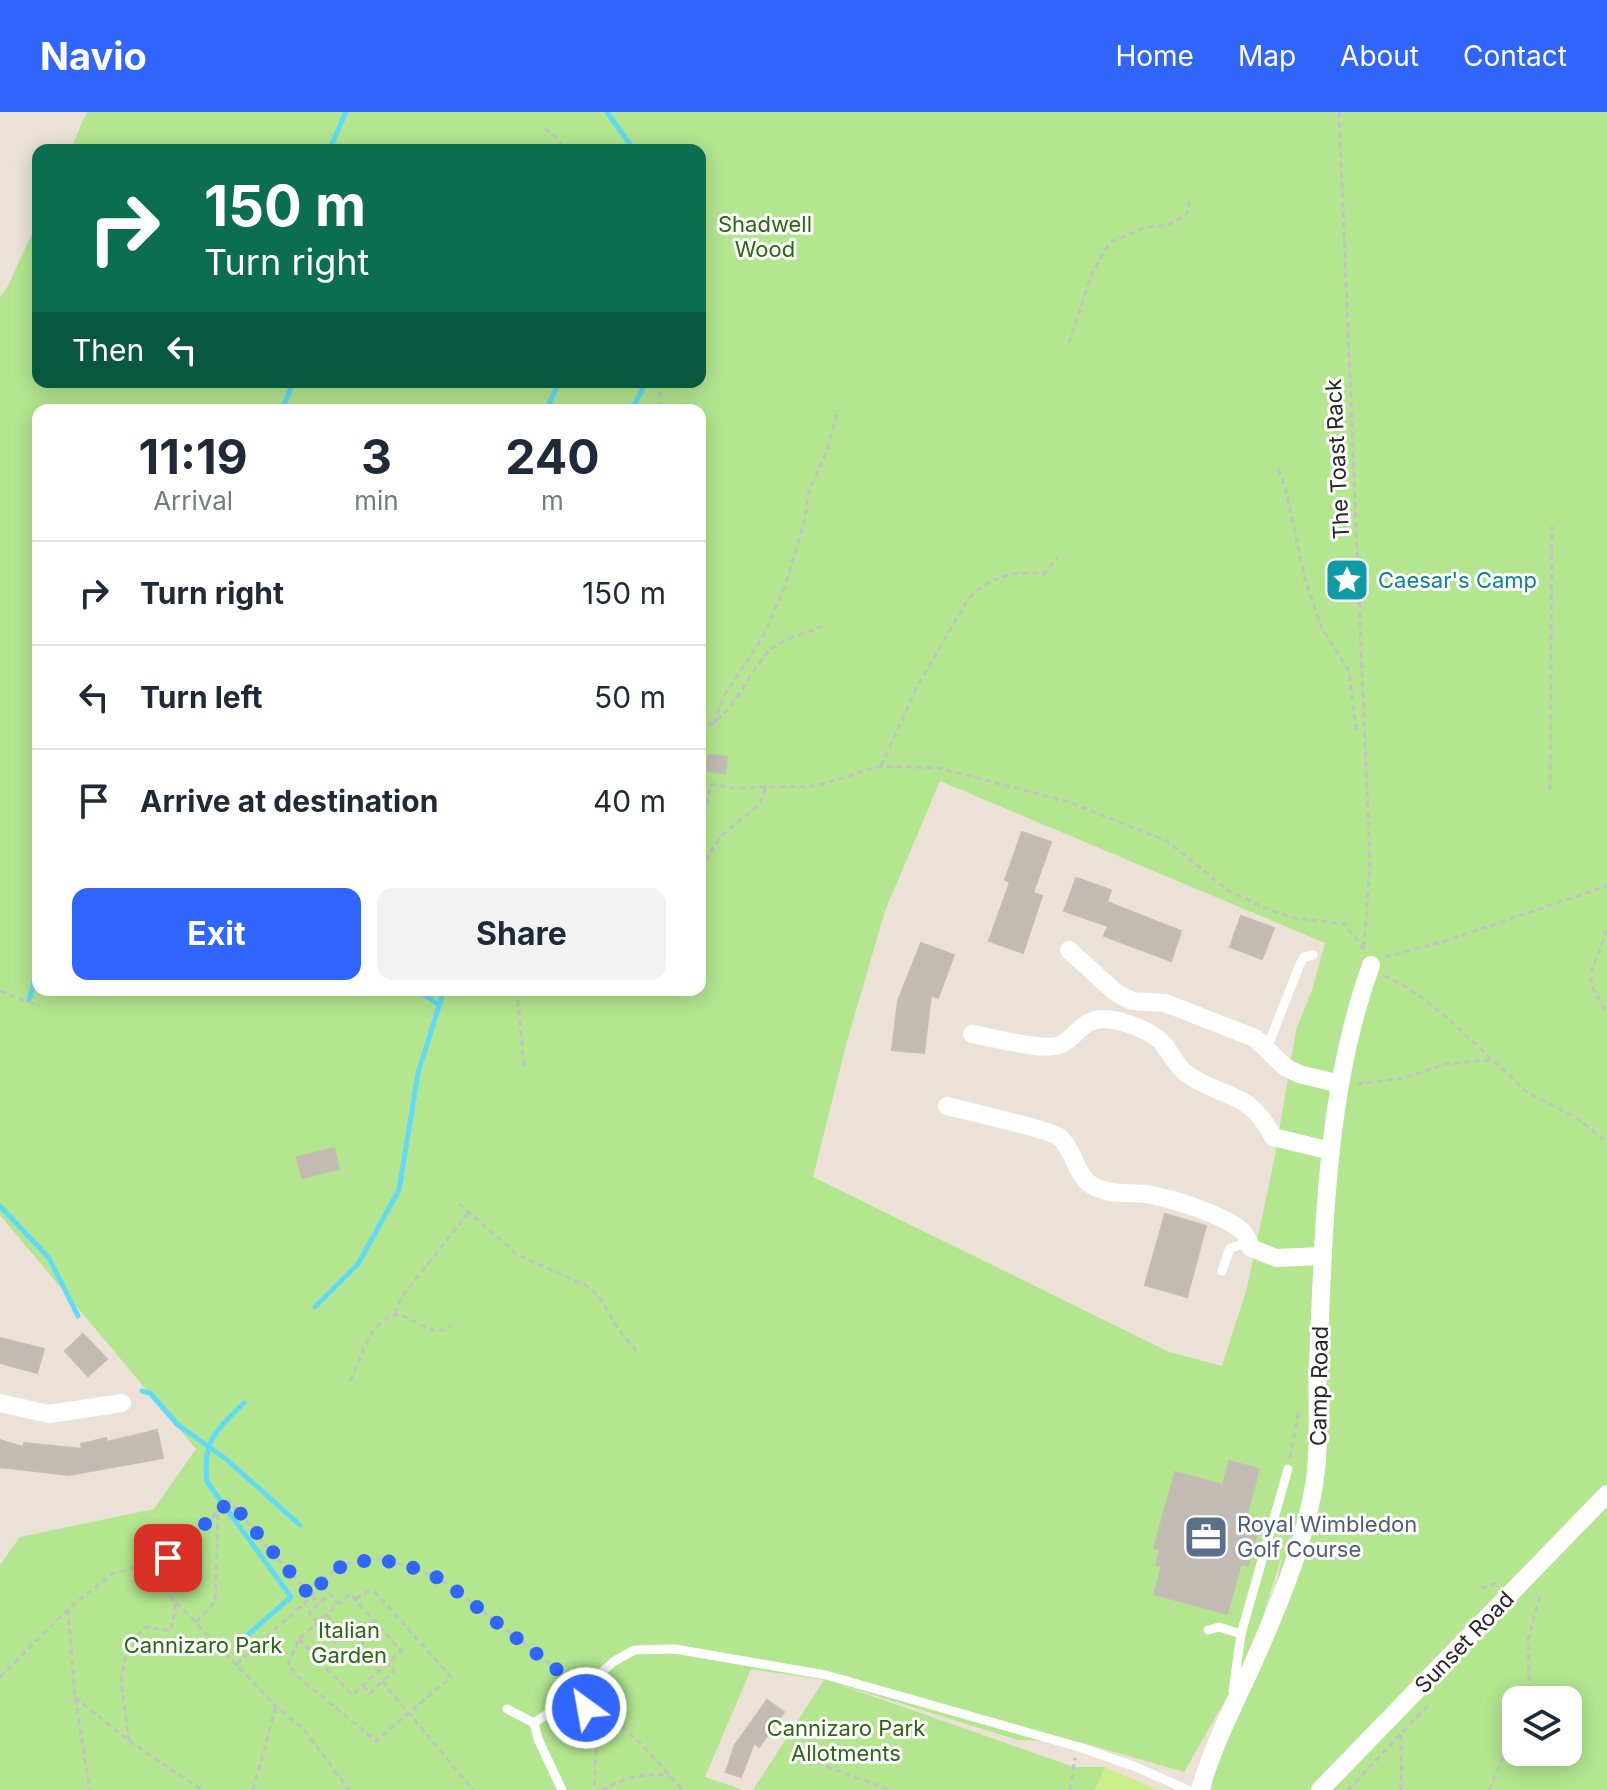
<!DOCTYPE html>
<html lang="en">
<head>
<meta charset="utf-8">
<style>
	:root { --surface:#fff; --page:#f2f2f3; --text:#1f2937; --muted:#747a83; --line:#e0e1e3; --accent:#3066ff }
	body { margin:0; font-family:Inter,sans-serif; background:var(--page); color:var(--text); height:100vh; display:flex; flex-direction:column; font-size:30px; white-space:nowrap }
	* { box-sizing:border-box; margin:0 }
	p { font-size:26px; color:var(--muted) }
	.icon { flex:none; width:44px; height:44px; fill:none; stroke:currentColor; stroke-width:2; stroke-linecap:round; stroke-linejoin:round }
	.map { position:relative; flex:1; overflow:hidden }
	.details { position:absolute; left:32px; top:292px; width:674px; height:592px; display:flex; flex-direction:column; background:var(--surface); border-radius:16px; box-shadow:0 4px 20px #0003 }
	.details>* { flex:none }
	.top-card { position:absolute; left:32px; top:32px; width:674px; height:244px; border-radius:16px; box-shadow:0 4px 20px #0003; background:#0b6e4f; color:#fff; overflow:hidden }
	.tools { position:absolute; left:1502px; top:1574px; display:grid; gap:16px }
	.tools a { display:grid; place-items:center; width:80px; height:80px; border-radius:16px; background:var(--surface); box-shadow:0 4px 20px #0003; font-size:40px }
	.pin { position:absolute; display:grid; place-items:center; width:68px; height:68px; color:#fff; margin:-34px; border-radius:16px; box-shadow:0 4px 12px #0006 }
	.me { position:absolute; width:88px; margin:-44px; rotate:328deg; stroke-linejoin:round; filter:drop-shadow(0 0 6px #0008) }
	.turn { display:flex; align-items:center; gap:28px; height:168px; padding:0 40px; font-size:36px }
	.turn .icon { width:104px; height:104px; stroke-width:2.5 }
	.turn b { display:block; font-size:56px; line-height:68px }
	.then { display:flex; align-items:center; height:76px; padding:0 40px; background:#0003; gap:16px; font-size:30px }
	.eta { display:flex; justify-content:space-evenly; align-items:center; height:136px; text-align:center }
	.eta b { font-size:48px; font-weight:700; line-height:56px }
	.primary-button { display:flex; gap:16px; margin-top:auto; padding:16px 40px }
	.primary-button a { flex:1; height:92px; border-radius:16px; background:var(--accent); color:#fff; font-size:32px; font-weight:700; line-height:92px; text-align:center }
	.primary-button a+a { background:var(--page); color:var(--text) }
	ul { padding:0; list-style:none }
	li { display:flex; align-items:center; gap:24px; height:104px; padding:0 40px; border-top:2px solid var(--line) }
	li div { flex:1 }
	li b { display:block; font-size:30px }
	li em { font-style:normal }
	header { display:flex; align-items:center; gap:48px; box-sizing:border-box; height:112px; padding:0 40px; background:var(--accent); color:#fff }
	header strong { font-size:38px }
	nav { display:flex; gap:44px; margin-inline-start:auto; font-size:28px }
	.map>svg:first-child { display:block }
	.green { fill:#b3e68f; fill-rule:evenodd }
	.pitch { fill:#cbef89 }
	.lines { fill:none; stroke-linecap:round; stroke-linejoin:round }
	.stream { stroke:#61daf6; stroke-width:5 }
	.building { fill:#c2bbb4; stroke:#c6bdb1; stroke-width:2 }
	.path { stroke:#c3c3c3; stroke-width:3; stroke-dasharray:6 4; stroke-linecap:butt }
	.lane { stroke:#fff; stroke-width:9 }
	.street { stroke:#fff; stroke-width:18 }
	.route { stroke:#3066ff; stroke-width:14; stroke-dasharray:0 25.2 }
	.labels { text-anchor:middle; dominant-baseline:central; stroke-width:6; stroke-linejoin:round; paint-order:stroke }
	.park-label { font-size:22px; fill:#2c6714; stroke:#fff }
	.street-label { font-size:22px; fill:#272727; stroke:#fff }
	.culture-label { font-size:22px; fill:#0d838f; stroke:#fff; text-anchor:start }
	.service-label { font-size:22px; fill:#4e5e75; stroke:#fff; text-anchor:start }
</style>
</head>
<body>
<header>
<strong>Navio</strong>
<nav><a>Home</a><a>Map</a><a>About</a><a>Contact</a></nav>
</header>
<div class="map">
<svg width="1607" height="1678" viewBox="0 0 1607 1678">
	<rect width="100%" height="100%" fill="#ebe1d7"/>
	<!-- green -->
	<path class="green" d="M87,0H1607V1678H1211L1217,1647L1277,1470L1282,1444L1259,1517L1238,1566L1184,1660L1080,1630L1018,1628L832,1570L1074,1655H1105L1095,1678H753L824,1568L751,1557L705,1665L743,1678H0V1453L20,1425L154,1397L196,1337L0,1103V185L8,174L38,108V270H700V38H70ZM38,298H700V878H38ZM940,669L1325,831L1312,878L1296,918L1274,1049L1247,1176L1222,1254L1169,1240L813,1065L846,933L885,799ZM1516,1588H1568V1640H1516Z"/>
	<!-- pitch -->
	<path class="pitch" d="M1105,1655L1159,1678H1095Z"/>
	<g class="lines">
		<!-- stream -->
		<g class="stream">
			<path d="M607,0L634,38"/>
			<path d="M329,38L346,0"/>
			<path d="M282,298L293,270"/>
			<path d="M558,298L548,294L559,270"/>
			<path d="M632,298L646,270"/>
			<path d="M417,878L439,893"/>
			<path d="M29,888L38,856"/>
			<path d="M0,1094L49,1146L78,1204"/>
			<path d="M315,1195L358,1152L399,1078L418,961L444,878"/>
			<path d="M142,1279L150,1281L178,1313L226,1347L300,1413"/>
			<path d="M237,1532L291,1485L207,1370C202,1328 216,1319 244,1291"/>
		</g>
	</g>
	<!-- building -->
	<g class="building">
		<path d="M709,643L727,645L725,662L705,658Z"/>
		<path d="M1022,720L1051,730L1033,781L1042,784L1023,841L989,829L1010,770L1005,768Z"/>
		<path d="M1076,766L1111,778L1107,790L1181,819L1171,849L1104,824L1108,814L1064,799Z"/>
		<path d="M1241,804L1274,816L1262,847L1230,835Z"/>
		<path d="M921,831L954,843L938,886L931,883L924,941L892,938L898,889Z"/>
		<path d="M334,1036L339,1057L302,1066L297,1045Z"/>
		<path d="M1165,1102L1206,1114L1187,1185L1145,1173Z"/>
		<path d="M83,1222L107,1247L88,1264L65,1239Z"/>
		<path d="M0,1226L44,1237L37,1261L0,1251Z"/>
		<path d="M157,1318L163,1346L69,1363L0,1355V1328L23,1335L24,1331L82,1337L81,1332L106,1326L107,1330Z"/>
		<path d="M1229,1349L1259,1357L1245,1410L1259,1414L1248,1454L1241,1452L1227,1502L1154,1482L1162,1454L1156,1453L1160,1438L1154,1436L1175,1360L1223,1373Z"/>
		<path d="M767,1588L784,1600L759,1635L754,1631L741,1665L726,1660L735,1633Z"/>
	</g>
	<g class="lines">
		<!-- path -->
		<g class="path">
			<path d="M1339,0L1370,752L1364,836"/>
			<path d="M545,16L562,32"/>
			<path d="M700,49L704,45"/>
			<path d="M1069,231L1091,164L1110,130L1144,116L1167,113L1186,104L1191,85"/>
			<path d="M659,270L661,298"/>
			<path d="M1278,357L1285,375L1306,471L1322,516L1349,559L1356,618"/>
			<path d="M714,612L724,584L764,523L786,471L805,407L808,381L826,341L838,298"/>
			<path d="M700,619C733,603 744,569 766,542C777,528 806,521 823,514"/>
			<path d="M881,654L917,575L968,487C991,465 1013,458 1044,462L1058,445"/>
			<path d="M700,670L732,676L816,674L881,654L939,656L1066,689L1167,729L1229,779L1265,796L1294,806L1345,812L1365,839"/>
			<path d="M1550,678L1552,414"/>
			<path d="M700,722L711,672"/>
			<path d="M700,757L721,724L760,692L766,675"/>
			<path d="M1607,818L1592,857L1591,873L1607,901"/>
			<path d="M1385,845L1442,830L1607,774"/>
			<path d="M1384,864L1407,875L1443,902L1527,980L1577,1006L1607,1030"/>
			<path d="M517,878L524,955"/>
			<path d="M0,879L39,894"/>
			<path d="M1357,972L1405,966L1445,952L1490,948"/>
			<path d="M459,1092L518,1143L585,1173L598,1183L619,1218L639,1242"/>
			<path d="M395,1202L401,1186L469,1100"/>
			<path d="M350,1269C358,1253 364,1231 374,1218C406,1178 420,1234 451,1214"/>
			<path d="M1290,1346L1299,1298"/>
			<path d="M142,1455L276,1594L305,1619L349,1678"/>
			<path d="M1481,1476L1498,1471"/>
			<path d="M68,1497L75,1585L90,1678"/>
			<path d="M327,1503L340,1518"/>
			<path d="M196,1510L215,1490L218,1398"/>
			<path d="M318,1511L309,1501L330,1482L339,1492"/>
			<circle cx="349" cy="1529" r="14"/>
			<path d="M360,1520L374,1509"/>
			<path d="M299,1527L352,1583L401,1539L350,1482L299,1527L288,1552L297,1564L376,1629L451,1565L377,1482L369,1479L355,1487"/>
			<path d="M322,1551L337,1538"/>
			<path d="M237,1552L311,1485L327,1464L345,1452L377,1447L406,1453L441,1467L575,1571"/>
			<path d="M0,1565L68,1497L112,1462L168,1446L230,1389L266,1434L319,1492"/>
			<path d="M382,1569L473,1678"/>
			<path d="M363,1573L370,1581L394,1559L387,1551"/>
			<path d="M75,1585L129,1629L202,1678"/>
			<path d="M593,1587L644,1635L683,1678"/>
			<path d="M1524,1588L1529,1572L1528,1528L1540,1483L1536,1482"/>
			<path d="M585,1589L596,1639L594,1678"/>
			<path d="M1401,1623V1678"/>
			<path d="M129,1629L121,1569L127,1536L145,1515L171,1519L176,1491"/>
			<path d="M798,1644L890,1678"/>
			<path d="M253,1678L276,1594"/>
			<path d="M601,1678C626,1666 642,1660 670,1664"/>
			<path d="M1070,1678L1075,1646"/>
			<path d="M1348,1678L1430,1591"/>
			<path d="M1489,1678L1516,1615"/>
		</g>
		<!-- lane -->
		<g class="lane">
			<path d="M1267,936L1300,852L1304,845L1313,843"/>
			<path d="M1222,1159L1230,1136L1249,1131"/>
			<path d="M1208,1518L1219,1515L1241,1522"/>
			<path d="M1233,1579L1241,1522L1288,1357"/>
			<path d="M507,1597L534,1611L538,1627L562,1678"/>
			<path d="M534,1611L583,1578L613,1550L634,1538L675,1537L826,1563L1079,1635L1136,1655L1188,1678"/>
		</g>
		<!-- street -->
		<g class="street">
			<path d="M1069,838L1115,880L1132,889L1165,891L1255,926L1285,955L1299,962L1340,972"/>
			<path d="M972,922C991,925 1046,941 1062,932C1077,923 1084,907 1103,907C1120,907 1154,919 1164,933C1173,944 1175,953 1187,962C1224,988 1249,977 1273,1025L1331,1039"/>
			<path d="M947,994C966,999 1048,1017 1059,1025C1075,1038 1075,1064 1093,1074C1112,1084 1127,1080 1146,1082C1170,1086 1226,1103 1243,1120C1247,1124 1249,1130 1251,1136L1276,1146L1323,1144"/>
			<path d="M0,1291L49,1302L122,1291"/>
			<path d="M1200,1678C1213,1634 1232,1597 1251,1556C1276,1500 1302,1439 1313,1379C1321,1337 1316,1295 1318,1253C1324,1119 1325,980 1371,853"/>
			<path d="M1320,1678L1607,1382"/>
		</g>
	</g>
	<g class="lines">
		<!-- route -->
		<path class="route" d="M168,1446L230,1389L311,1485L327,1464L345,1452L377,1447L406,1453L441,1467L583,1578L586,1596"/>
	</g>
	<!-- icons -->
	<defs>
		<g id="sight-square" transform="scale(2.3)"><rect x="-9" y="-9" width="18" height="18" rx="4" fill="#0f9aa8" stroke="#fff"/><path d="M0-6L1.8-2.2L6-1.7L2.9 1.2L3.7 5.4L0 3.3L-3.7 5.4L-2.9 1.2L-6-1.7L-1.8-2.2Z" fill="#fff"/></g>
		<g id="office-square" transform="scale(2.3)"><rect x="-9" y="-9" width="18" height="18" rx="4" fill="#5c6f8a" stroke="#fff"/><path d="M-6-3h4V-5.5h4V-3h4V5H-6ZM-1-4.5V-3h2v-1.5ZM-6 0V1H6V0Z" fill="#fff"/></g>
	</defs>
	<g fill-rule="evenodd">
		<use href="#sight-square" x="1347" y="468"/>
		<use href="#office-square" x="1206" y="1425"/>
	</g>
	<g class="labels">
		<!-- park labels -->
		<g class="park-label">
			<text x="765" y="112">Shadwell<tspan x="765" dy="25">Wood</tspan></text>
			<text x="349" y="1518">Italian<tspan x="349" dy="25">Garden</tspan></text>
			<text x="203" y="1533">Cannizaro Park</text>
			<text x="846" y="1616">Cannizaro Park<tspan x="846" dy="25">Allotments</tspan></text>
		</g>
		<!-- street labels -->
		<g class="street-label">
			<text transform="translate(1337 347) rotate(-93)">The Toast Rack</text>
			<text transform="translate(1319 1274) rotate(-89)">Camp Road</text>
			<text transform="translate(1464 1530) rotate(-46)">Sunset Road</text>
		</g>
		<!-- culture labels -->
		<g class="culture-label">
			<text x="1378" y="468">Caesar's Camp</text>
		</g>
		<!-- service labels -->
		<g class="service-label">
			<text x="1237" y="1412">Royal Wimbledon<tspan x="1237" dy="25">Golf Course</tspan></text>
		</g>
	</g>
</svg>
<div class="tools">
<a><svg class="icon" aria-label="layers" viewBox="0 0 24 24"><path d="M12 4l9 5-9 5-9-5zM3 14l9 5 9-5"/></svg></a>
</div>
<div class="pin" style="left:168px;top:1446px;background:#d93025"><svg class="icon" aria-label="arrive" viewBox="0 0 24 24"><path d="M6 21V4h12l-3 4 3 4H6"/></svg></div>
<svg class="me" style="left:586px;top:1596px" viewBox="-20 -20 40 40"><circle r="17" fill="#3066ff" stroke="#fff" stroke-width="3"/><path d="M0-11L8 9 0 5-8 9z" fill="#fff"/></svg>
<div class="top-card">
<div class="turn"><svg class="icon" aria-label="right" viewBox="0 0 24 24"><path d="M7 20v-9h11M14 6l5 5-5 5"/></svg><div><b>150 m</b>Turn right</div></div>
<div class="then">Then<svg class="icon" aria-label="left" viewBox="0 0 24 24"><path d="M17 20v-9H6M10 6l-5 5 5 5"/></svg></div>
</div>
<section class="details">
<div class="eta">
<div><b>11:19</b><p>Arrival</p></div>
<div><b>3</b><p>min</p></div>
<div><b>240</b><p>m</p></div>
</div>
<ul>
<li><svg class="icon" aria-label="right" viewBox="0 0 24 24"><path d="M7 20v-9h11M14 6l5 5-5 5"/></svg><div><b>Turn right</b></div><em>150 m</em></li>
<li><svg class="icon" aria-label="left" viewBox="0 0 24 24"><path d="M17 20v-9H6M10 6l-5 5 5 5"/></svg><div><b>Turn left</b></div><em>50 m</em></li>
<li><svg class="icon" aria-label="arrive" viewBox="0 0 24 24"><path d="M6 21V4h12l-3 4 3 4H6"/></svg><div><b>Arrive at destination</b></div><em>40 m</em></li>
</ul>
<div class="primary-button"><a>Exit</a><a>Share</a></div>
</section>
</div>
</body>
</html>
